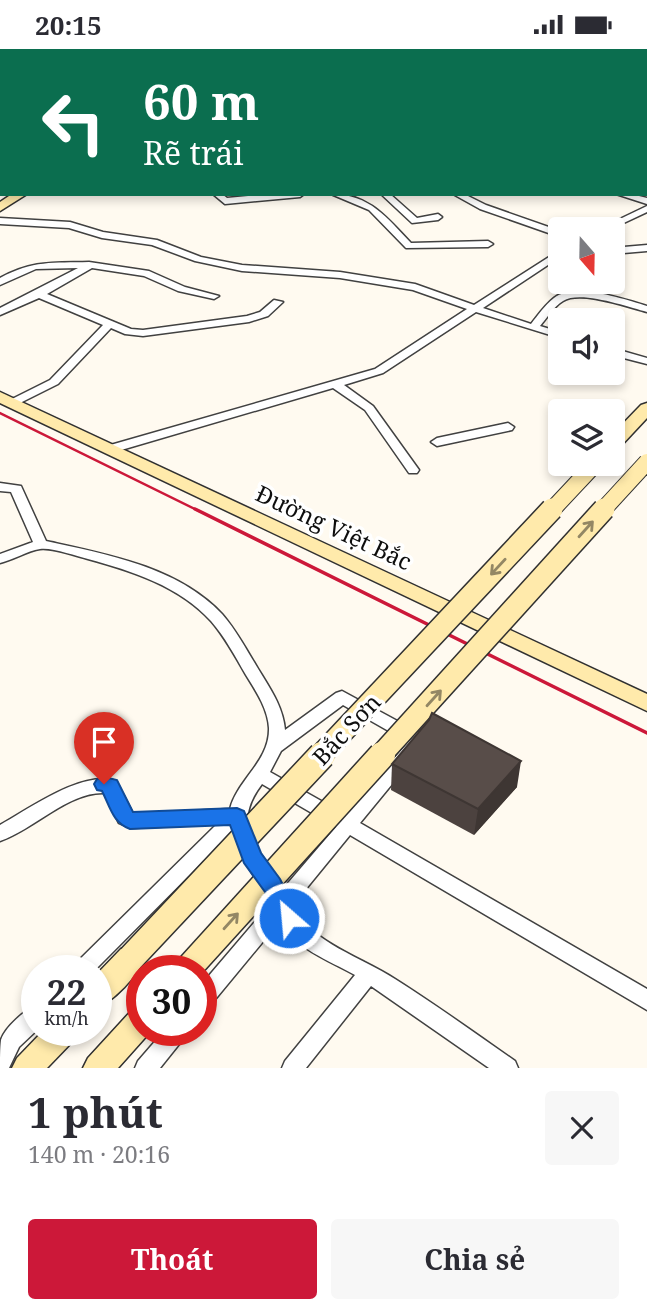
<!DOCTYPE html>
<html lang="vi">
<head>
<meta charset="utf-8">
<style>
	:root { --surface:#fff; --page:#f7f7f7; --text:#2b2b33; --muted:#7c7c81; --accent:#cc1839 }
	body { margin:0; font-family:"Noto Serif",serif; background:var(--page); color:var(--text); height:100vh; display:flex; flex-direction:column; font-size:26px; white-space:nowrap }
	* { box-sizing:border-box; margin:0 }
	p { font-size:23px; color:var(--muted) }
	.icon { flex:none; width:38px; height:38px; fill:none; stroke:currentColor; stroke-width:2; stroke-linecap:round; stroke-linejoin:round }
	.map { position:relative; height:1019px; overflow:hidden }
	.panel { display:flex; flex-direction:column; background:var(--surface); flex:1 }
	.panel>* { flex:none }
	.hud { position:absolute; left:0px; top:0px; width:648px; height:147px; box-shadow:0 4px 10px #0003; background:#0b6e4f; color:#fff; overflow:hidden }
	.needle { width:46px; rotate:160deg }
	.buttons { position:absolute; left:548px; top:168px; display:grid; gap:14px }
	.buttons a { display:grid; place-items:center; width:77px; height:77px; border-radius:7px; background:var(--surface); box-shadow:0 4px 10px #0003; font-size:35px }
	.speed { position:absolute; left:21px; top:906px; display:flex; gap:14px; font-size:35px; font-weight:700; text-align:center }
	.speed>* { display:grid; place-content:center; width:91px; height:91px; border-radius:50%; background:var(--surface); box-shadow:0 4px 10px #0003; line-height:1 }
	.speed small { font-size:18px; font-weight:400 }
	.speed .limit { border:10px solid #d22; background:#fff; color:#111 }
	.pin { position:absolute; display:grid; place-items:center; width:60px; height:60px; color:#fff; margin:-72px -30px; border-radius:50% 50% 50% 0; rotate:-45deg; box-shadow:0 0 7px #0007 }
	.pin .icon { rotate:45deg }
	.me { position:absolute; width:77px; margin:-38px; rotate:333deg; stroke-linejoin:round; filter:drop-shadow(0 0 5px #0008) }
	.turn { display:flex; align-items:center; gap:24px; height:147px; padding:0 28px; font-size:32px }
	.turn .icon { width:91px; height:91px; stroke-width:2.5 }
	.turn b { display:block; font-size:49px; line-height:60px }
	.round { display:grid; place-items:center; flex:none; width:74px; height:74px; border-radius:7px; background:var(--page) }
	.overview { display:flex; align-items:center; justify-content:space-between; height:119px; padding:0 28px }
	h1 { font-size:42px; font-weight:700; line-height:52px }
	.cta { display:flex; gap:14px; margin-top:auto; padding:14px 28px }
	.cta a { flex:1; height:80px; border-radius:7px; background:var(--accent); color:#fff; font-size:28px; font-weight:700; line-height:80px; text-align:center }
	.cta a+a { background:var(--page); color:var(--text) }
	.status { display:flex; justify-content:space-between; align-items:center; height:49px; padding:0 35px; background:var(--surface); direction:ltr }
	.status svg { height:19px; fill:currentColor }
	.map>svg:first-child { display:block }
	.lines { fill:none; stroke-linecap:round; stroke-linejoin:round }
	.street-casing { stroke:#414141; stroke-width:3 }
	.secondary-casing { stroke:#303030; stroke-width:3 }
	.primary-casing { stroke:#1f1f1f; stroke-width:3 }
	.street { fill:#fff; fill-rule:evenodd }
	.secondary { fill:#ffeaab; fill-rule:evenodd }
	.primary { fill:#ffc260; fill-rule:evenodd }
	.rail-far1 { stroke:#cc1839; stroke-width:2.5 }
	.rail { stroke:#cc1839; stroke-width:3.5 }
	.secondary-bridge-far2-casing { stroke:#303030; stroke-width:18; stroke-linecap:butt }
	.secondary-bridge-far1-casing { stroke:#303030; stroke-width:24; stroke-linecap:butt }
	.secondary-bridge-casing { stroke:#303030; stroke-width:29; stroke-linecap:butt }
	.secondary-bridge-far2 { stroke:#ffeaab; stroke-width:16 }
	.secondary-bridge-far1 { stroke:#ffeaab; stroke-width:21 }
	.secondary-bridge { stroke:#ffeaab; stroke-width:26 }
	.wall { fill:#4c423f }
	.shaded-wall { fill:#3e3633 }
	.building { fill:#584d49; stroke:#3e3633; stroke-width:2 }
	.oneway { stroke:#938764 }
	.route { fill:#1a73e8; stroke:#114b97; stroke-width:2 }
	.labels { text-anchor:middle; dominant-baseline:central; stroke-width:7; stroke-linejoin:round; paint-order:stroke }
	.street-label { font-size:23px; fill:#0e0e0e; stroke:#fff }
</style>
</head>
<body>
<div class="status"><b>20:15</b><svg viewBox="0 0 49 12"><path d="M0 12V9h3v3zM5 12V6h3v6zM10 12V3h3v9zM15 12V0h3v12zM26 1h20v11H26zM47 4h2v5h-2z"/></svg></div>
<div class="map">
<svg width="647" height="1019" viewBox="0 0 647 1019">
	<rect width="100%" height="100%" fill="#fffaf0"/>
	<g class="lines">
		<!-- street casing -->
		<g class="street-casing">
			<g id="street">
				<path d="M378,0L389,2H380Z"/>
				<path d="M638,0H645L646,2H639Z"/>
				<rect x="0" y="2" width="2" height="4"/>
				<rect x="0" y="13" width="2" height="4"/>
				<rect x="646" y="28" width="1" height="4"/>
				<rect x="0" y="30" width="2" height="4"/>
				<rect x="646" y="45" width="1" height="4"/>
				<path d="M0,56H2L0,61Z"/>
				<rect x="646" y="67" width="1" height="4"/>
				<path d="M213,145H222L227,149L270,145H304L300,148L225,155Z"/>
				<path d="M331,145C370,145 387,169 411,194L488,192L493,195L488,198L406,199L369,161Z"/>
				<path d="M381,145H390L417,169L438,165L442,168L438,171L412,174Z"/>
				<path d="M453,145H464L486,156L560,182V188L480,160Z"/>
				<path d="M616,145H631L647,149V155Z"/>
				<path d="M647,157V163L611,180H599Z"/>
				<path d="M0,169L70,173L103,183L157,191L201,208L242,216L340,223L415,235L474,256L560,201V208L483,259L531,275C538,266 545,256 554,249C575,233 623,250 647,257V263C627,258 581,241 563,252C554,257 547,269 540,277L560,283V289L476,263L383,324L344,336L373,357L419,421L417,424H409L365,361L333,339L111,404L105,400L107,397L375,320L467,260L413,241L340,229L242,222L195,212L152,196L102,189L69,179L0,175Z"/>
				<path d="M647,196V202L612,205V199Z"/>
				<path d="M89,213L149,222L185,238L219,247L214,250L178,242L144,227L92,219L47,245L131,280L143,281L247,267L260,263L274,251L283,253L268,267L249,273L143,287L125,285L111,279L58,335L16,356H8V352L50,331L103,276L39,249L0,266V259L78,219L36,220L0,236V229C33,211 53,214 89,213Z"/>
				<path d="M612,299L647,309V315L612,306Z"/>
				<path d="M508,374L514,378L512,381L437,397L431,393L437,389Z"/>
				<path d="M0,434L21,437L46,492C106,505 178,518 222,565C236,581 246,600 257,618C269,638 283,657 285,681L336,644L342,642L425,687L427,691L425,695L360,774L647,940V961L350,786L292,857C312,894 361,908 395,930C436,956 475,984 515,1012L518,1019H489L371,937L306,1019H282L285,1012L355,926C328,911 296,900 280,872L208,959L201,961V936L271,854L244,811L232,783L94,922H71L74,916L217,775L130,779L119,774L104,744C68,743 33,781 0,792V776C29,760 82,721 116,732L133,765L230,760C237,731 270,712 269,679C268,660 256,642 246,626C235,607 225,588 211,572C179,537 132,522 88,510C76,507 51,498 40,500C27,502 13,511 0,514V505L33,493L11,443L0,442ZM343,656L408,693L346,766L270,723L281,702ZM262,735L336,778L283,840C262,801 228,779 262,735Z"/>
				<path d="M37,956V981L19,998L9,1019H0C0,1010 0,999 1,991C5,978 25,961 37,956Z"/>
				<path d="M164,982H188L184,989L160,1019H135L138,1012Z"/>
			</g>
		</g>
		<!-- secondary casing -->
		<g class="secondary-casing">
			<g id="secondary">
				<path d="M12,145H27L0,162V153Z"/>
				<path d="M0,343L647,645V662L0,354Z"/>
				<path d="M647,354V369L618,400L612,401V386L641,356Z"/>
				<path d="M131,897L141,900L145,909C137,927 114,952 96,959V926L121,900Z"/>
				<path d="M142,958V982H151L118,1019H83L88,1009L132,961Z"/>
				<path d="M43,982H77L73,992L47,1019H12L17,1009Z"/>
			</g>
		</g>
		<!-- primary casing -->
		<g class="primary-casing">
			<g id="primary">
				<path d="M267,0H277L266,2Z"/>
				<path d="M2,127V135L0,136V128Z"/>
			</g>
		</g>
		<!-- street -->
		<use href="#street" class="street"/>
		<!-- secondary -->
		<use href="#secondary" class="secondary"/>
		<!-- primary -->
		<use href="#primary" class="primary"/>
		<!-- rail-far1 -->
		<path class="rail-far1" d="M0,364L199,462"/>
		<!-- rail -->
		<path class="rail" d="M195,460L647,684"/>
		<!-- secondary-bridge-far2 casing -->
		<g class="secondary-bridge-far2-casing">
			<g id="secondary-bridge-far2">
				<path d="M551,462L595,415"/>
				<path d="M602,462L647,413"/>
			</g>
		</g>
		<!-- secondary-bridge-far1 casing -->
		<g class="secondary-bridge-far1-casing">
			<g id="secondary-bridge-far1">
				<path d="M320,707L552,460"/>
				<path d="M380,707L604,460"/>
			</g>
		</g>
		<!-- secondary-bridge casing -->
		<g class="secondary-bridge-casing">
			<g id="secondary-bridge">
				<path d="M131,909L322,706"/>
				<path d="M186,922L382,706"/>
			</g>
		</g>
		<!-- secondary-bridge-far2 -->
		<use href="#secondary-bridge-far2" class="secondary-bridge-far2"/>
		<!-- secondary-bridge-far1 -->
		<use href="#secondary-bridge-far1" class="secondary-bridge-far1"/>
		<!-- secondary-bridge -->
		<use href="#secondary-bridge" class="secondary-bridge"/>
	</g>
	<!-- wall -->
	<path class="wall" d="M392,715L517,738L474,786L391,741Z"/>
	<!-- shaded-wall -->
	<path class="shaded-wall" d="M521,712L517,738L474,786L478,760Z"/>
	<!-- building -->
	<path class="building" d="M432,664L521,712L478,760L392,715L429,671Z"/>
	<!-- one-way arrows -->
	<defs><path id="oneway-shaft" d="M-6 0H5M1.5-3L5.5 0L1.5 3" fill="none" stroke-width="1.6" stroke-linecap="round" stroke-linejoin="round" transform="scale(1.75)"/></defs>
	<g class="oneway">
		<use href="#oneway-shaft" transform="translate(586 480) rotate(-48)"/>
		<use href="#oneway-shaft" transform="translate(498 518) rotate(133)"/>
		<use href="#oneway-shaft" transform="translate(434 649) rotate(-48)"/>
		<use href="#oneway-shaft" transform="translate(231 872) rotate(-48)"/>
	</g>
	<!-- route -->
	<path class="route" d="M104,728L117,731L133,763L237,759L244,762L261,804L280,830L300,869L297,876L289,879L281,876L265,843L244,814L230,776L130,780C113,774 110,758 102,742L97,741L94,735L97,730Z"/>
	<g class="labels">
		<!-- street labels -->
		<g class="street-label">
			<text transform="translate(334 478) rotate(25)">Đường Việt Bắc</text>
			<text transform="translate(346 680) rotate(-47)">Bắc Sơn</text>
		</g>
	</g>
</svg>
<div class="buttons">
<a><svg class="needle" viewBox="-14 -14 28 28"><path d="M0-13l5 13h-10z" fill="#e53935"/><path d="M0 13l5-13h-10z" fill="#7c7c81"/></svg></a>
<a><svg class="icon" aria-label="sound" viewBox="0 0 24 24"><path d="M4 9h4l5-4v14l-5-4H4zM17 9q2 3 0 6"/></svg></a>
<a><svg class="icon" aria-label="layers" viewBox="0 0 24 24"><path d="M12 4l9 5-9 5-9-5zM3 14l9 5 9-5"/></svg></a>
</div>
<div class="speed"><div>22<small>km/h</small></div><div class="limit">30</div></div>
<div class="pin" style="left:104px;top:735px;background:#d93025"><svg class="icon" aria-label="arrive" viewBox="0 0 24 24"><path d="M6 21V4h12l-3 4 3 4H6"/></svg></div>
<svg class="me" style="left:289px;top:869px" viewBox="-20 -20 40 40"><circle r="17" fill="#1a73e8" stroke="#fff" stroke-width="3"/><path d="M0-11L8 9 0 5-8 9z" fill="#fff"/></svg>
<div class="hud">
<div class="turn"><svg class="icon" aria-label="left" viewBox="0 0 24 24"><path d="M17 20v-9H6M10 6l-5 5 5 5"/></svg><div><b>60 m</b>Rẽ trái</div></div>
</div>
</div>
<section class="panel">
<div class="overview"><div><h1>1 phút</h1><p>140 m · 20:16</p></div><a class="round"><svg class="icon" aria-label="close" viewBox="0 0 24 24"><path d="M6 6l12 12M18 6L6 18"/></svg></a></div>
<div class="cta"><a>Thoát</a><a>Chia sẻ</a></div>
</section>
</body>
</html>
